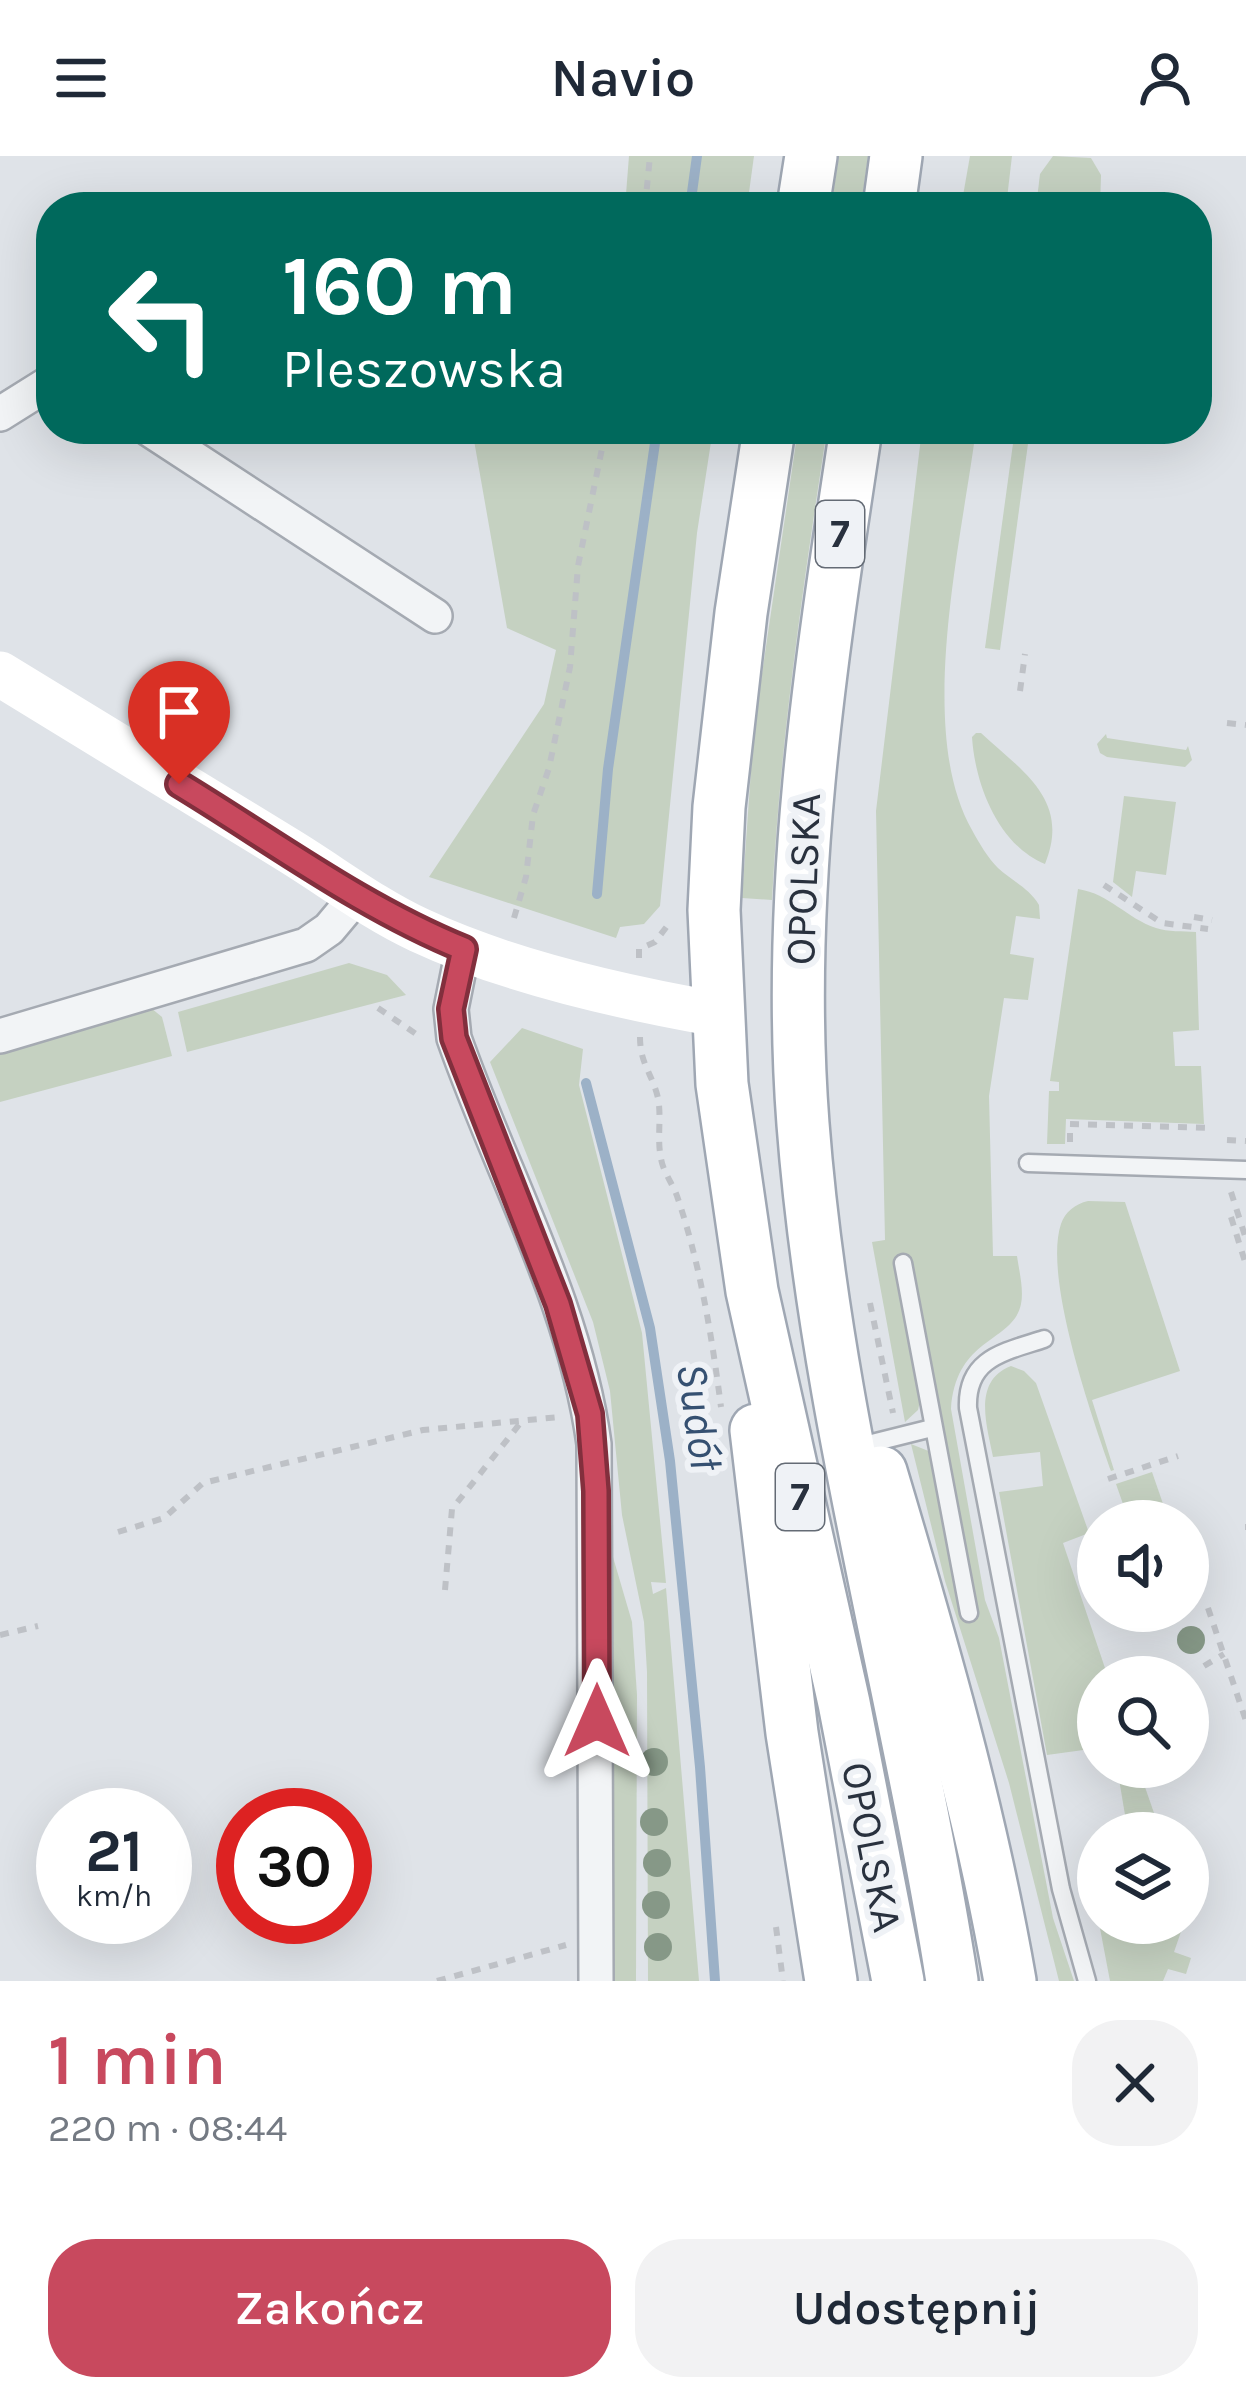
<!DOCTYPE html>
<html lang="pl">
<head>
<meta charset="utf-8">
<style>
	:root { --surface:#fff; --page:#f2f2f3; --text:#1f2937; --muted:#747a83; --accent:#c8495e }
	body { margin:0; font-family:Karla,sans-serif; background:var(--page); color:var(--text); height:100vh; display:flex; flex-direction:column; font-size:45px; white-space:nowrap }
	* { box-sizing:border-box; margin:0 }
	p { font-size:39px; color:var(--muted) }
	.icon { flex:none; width:66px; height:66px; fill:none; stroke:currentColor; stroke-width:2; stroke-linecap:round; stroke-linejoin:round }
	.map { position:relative; height:1825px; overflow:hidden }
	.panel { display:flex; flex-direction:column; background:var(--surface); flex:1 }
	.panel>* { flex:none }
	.hud { position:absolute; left:36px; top:36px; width:1176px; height:252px; border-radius:48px; box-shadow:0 12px 48px #0002; background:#00695c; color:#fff; overflow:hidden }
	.tools { position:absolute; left:1077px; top:1344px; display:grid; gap:24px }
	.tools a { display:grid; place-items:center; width:132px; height:132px; border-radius:50%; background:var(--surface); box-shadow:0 12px 48px #0002; font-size:60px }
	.speed { position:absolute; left:36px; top:1632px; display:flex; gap:24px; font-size:60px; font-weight:700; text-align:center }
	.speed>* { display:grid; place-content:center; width:156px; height:156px; border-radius:50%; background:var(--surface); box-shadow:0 12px 48px #0002; line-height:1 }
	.speed small { font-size:30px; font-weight:400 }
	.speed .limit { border:18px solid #d22; background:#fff; color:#111 }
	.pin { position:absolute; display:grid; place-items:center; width:102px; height:102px; color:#fff; margin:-123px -51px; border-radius:50% 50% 50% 0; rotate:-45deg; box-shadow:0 0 12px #0007 }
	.pin .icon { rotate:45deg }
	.me { position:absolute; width:132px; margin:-66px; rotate:0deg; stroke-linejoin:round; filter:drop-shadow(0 0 9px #0008) }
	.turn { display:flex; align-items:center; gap:42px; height:252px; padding:0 48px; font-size:54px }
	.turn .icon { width:156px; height:156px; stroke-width:2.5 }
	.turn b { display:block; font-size:84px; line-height:102px }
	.round { display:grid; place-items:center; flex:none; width:126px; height:126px; border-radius:48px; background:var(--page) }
	.headline { display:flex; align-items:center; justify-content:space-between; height:204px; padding:0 48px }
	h1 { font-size:72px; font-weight:600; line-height:90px; color:var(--accent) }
	.cta { display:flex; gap:24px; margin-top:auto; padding:24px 48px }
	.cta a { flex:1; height:138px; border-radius:48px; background:var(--accent); color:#fff; font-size:48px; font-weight:600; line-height:138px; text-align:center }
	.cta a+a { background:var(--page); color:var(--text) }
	header { display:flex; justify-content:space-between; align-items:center; height:156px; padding:0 48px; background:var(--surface); font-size:54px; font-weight:600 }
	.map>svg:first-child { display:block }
	.green { fill:#c5d1c1 }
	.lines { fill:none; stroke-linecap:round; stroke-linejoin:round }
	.stream { stroke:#9cb1c7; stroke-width:10 }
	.lane-casing { stroke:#a5aab2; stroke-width:21 }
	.street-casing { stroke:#a5aab2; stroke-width:38 }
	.primary-casing { stroke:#9fa7b3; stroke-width:56 }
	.path { stroke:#bec1c6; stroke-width:6; stroke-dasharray:9 9; stroke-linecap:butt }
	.lane { stroke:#f2f4f6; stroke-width:16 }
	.street { stroke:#f2f4f6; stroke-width:33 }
	.secondary { stroke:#fff; stroke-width:45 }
	.primary { stroke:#fff; stroke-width:51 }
	.tree { fill:#869887 }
	.route-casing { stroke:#822f3d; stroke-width:30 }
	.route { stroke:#c8495e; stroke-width:21 }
	.labels { text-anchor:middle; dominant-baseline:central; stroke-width:12; stroke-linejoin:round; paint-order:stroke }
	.shield { fill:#eff2f6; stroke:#646b75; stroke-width:3 }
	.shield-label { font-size:39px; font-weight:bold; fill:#29313e }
	.street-label { font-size:42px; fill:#29313e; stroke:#eff2f6 }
	.water-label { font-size:45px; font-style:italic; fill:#355071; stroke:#eff2f6 }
</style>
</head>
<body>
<header><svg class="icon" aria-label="menu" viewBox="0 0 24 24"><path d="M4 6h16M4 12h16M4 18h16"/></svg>Navio<svg class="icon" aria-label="person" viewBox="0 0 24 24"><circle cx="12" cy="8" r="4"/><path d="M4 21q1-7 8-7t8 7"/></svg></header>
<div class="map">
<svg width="1246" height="1825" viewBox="0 0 1246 1825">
	<rect width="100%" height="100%" fill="#dfe3e8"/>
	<!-- green -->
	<g class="green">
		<path d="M629,0H754L747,51H625Z"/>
		<path d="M839,0H868L861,51H831Z"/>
		<path d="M970,0H1012L1006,51H961Z"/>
		<path d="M1053,0L1091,2L1101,19L1100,51H1036L1040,18Z"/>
		<path d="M472,273H713L697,377L660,750L644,768L620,771L616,782L429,721L544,548L556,494L507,472Z"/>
		<path d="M798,273H827C803,430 780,586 772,744L742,742L754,572Z"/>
		<path d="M922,273H976C962,384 915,574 972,674C979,687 988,702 998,712C1012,725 1029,732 1039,749L1040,763L1016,760L1010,798L1034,802L1028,844L1004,842L989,940L993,1100H1017C1019,1114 1024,1134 1021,1148C1013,1187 956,1180 951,1253L985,1444L999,1482L1053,1762L1074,1825H1059L1009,1627L945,1425L911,1288L931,1296L969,1423L911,1105L895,1106L920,1245L918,1254L905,1266L872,1086L885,1084L876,655Z"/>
		<path d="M1015,273H1030L1000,494L985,492Z"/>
		<path d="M976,577H981C1023,616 1071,644 1045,708C998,689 975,628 972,581Z"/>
		<path d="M1106,578L1107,582L1186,594L1188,590L1192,604L1185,611L1107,601L1100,597L1097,588Z"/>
		<path d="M1124,640L1176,646L1166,719L1136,715L1132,741L1113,726Z"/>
		<path d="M1078,733C1110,738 1126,762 1156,772C1168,776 1183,775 1196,776L1199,874L1173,876L1175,910H1201L1204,968L1066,963L1065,988H1047L1049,935H1059V926L1050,925Z"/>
		<path d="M349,807L387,819L406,839L187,896L178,856Z"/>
		<path d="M151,852L162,861L172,900L0,946V897Z"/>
		<path d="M522,872L583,893L579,929L642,1177L666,1427L651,1426L653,1438L666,1432L699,1825H648L647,1516L644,1466L622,1359L610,1235L593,1166L490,906Z"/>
		<path d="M1088,1045L1125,1046L1180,1215L1092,1244L1114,1314L1111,1315C1092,1261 1043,1121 1061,1068C1065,1056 1075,1048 1088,1045Z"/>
		<path d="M1011,1210L1024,1215L1036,1227L1089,1377L1063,1387L1108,1521H1098V1592L1047,1599L999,1336L1043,1330L1040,1296L993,1301C987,1270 972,1225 1011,1210Z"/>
		<path d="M1152,1316L1169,1365H1129L1116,1328Z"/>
		<path d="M613,1401L632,1466L637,1539L636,1825H612Z"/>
		<path d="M1117,1611H1138L1161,1677H1128Z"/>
		<path d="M1099,1767H1184L1174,1796L1191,1802L1186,1818L1168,1813L1163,1825H1110Z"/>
	</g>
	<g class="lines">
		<!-- stream -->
		<g class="stream">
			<path d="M690,51L697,0"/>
			<path d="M597,738L608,613L657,273"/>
			<path d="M586,927L650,1172L670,1305L700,1611L715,1825"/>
		</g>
		<!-- lane casing -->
		<g class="lane-casing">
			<g id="lane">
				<path d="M1028,1007L1246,1014"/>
				<path d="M903,1107L969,1457"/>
				<path d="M1044,1183C1004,1196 966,1202 968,1252L1061,1733L1087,1825"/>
				<path d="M872,1287L932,1272"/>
			</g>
		</g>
		<!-- street casing -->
		<g class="street-casing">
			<g id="street">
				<path d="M0,258L51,226"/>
				<path d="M149,273L435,460"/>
				<path d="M463,793L451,853L454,882C501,1016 575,1147 594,1288L596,1825"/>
				<path d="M0,880L306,789L329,773L355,742"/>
			</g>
		</g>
		<!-- primary casing -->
		<g class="primary-casing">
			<g id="primary">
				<path d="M803,51L811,0"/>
				<path d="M889,51L896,0"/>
				<path d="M769,273L741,457L719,651L714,754L722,928L752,1135L844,1547L898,1825"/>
				<path d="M856,273C821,504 785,733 803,968C825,1258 907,1538 952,1825"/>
				<path d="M756,1274L792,1577L831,1825"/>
				<path d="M881,1316C931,1484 980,1652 1010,1825"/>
			</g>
		</g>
		<!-- path -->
		<g class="path">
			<path d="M645,51L650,0"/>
			<path d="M1020,535L1025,498"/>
			<path d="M1227,567L1246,569"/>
			<path d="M1104,729L1162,767L1208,773"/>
			<path d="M1194,761L1212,764"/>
			<path d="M514,762L526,721L533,659L549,612L570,511L578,410L606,273"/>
			<path d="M639,802V793L655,786L671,765"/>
			<path d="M378,852L419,880"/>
			<path d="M640,881C640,908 652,917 658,942C662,963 656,985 662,1007C665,1018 673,1029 677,1040C700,1107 712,1181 721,1251"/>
			<path d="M1227,984L1246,985"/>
			<path d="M1070,986V968L1211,972"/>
			<path d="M1231,1036L1246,1083"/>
			<path d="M1231,1061L1246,1109"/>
			<path d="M870,1147L893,1257"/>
			<path d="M1108,1323L1178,1300"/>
			<path d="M1245,1371H1246"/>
			<path d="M118,1376L164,1362L203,1327L423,1274L560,1261"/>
			<path d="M445,1434L452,1353L522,1265"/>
			<path d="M1208,1452L1246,1565"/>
			<path d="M0,1479L38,1470"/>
			<path d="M1204,1510L1224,1498"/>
			<path d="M776,1771L783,1825"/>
			<path d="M437,1825L566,1789"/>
		</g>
		<!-- lane -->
		<use href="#lane" class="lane"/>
		<!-- street -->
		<use href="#street" class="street"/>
		<!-- secondary -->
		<path class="secondary" d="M0,518C96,577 192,635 288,694C332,721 372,752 419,774C509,816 620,841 717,858"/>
		<!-- primary -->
		<use href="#primary" class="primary"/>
	</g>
	<!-- trees -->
	<g class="tree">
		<circle cx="1191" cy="1484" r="14"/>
		<circle cx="654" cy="1606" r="14"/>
		<circle cx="654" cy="1666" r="14"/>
		<circle cx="657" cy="1707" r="14"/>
		<circle cx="656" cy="1749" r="14"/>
		<circle cx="658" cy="1791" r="14"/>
	</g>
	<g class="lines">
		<!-- route casing -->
		<g class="route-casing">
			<path id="route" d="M179,628C273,685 361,751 464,793L451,853L454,882L558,1148L590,1258L596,1335L597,1565"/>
		</g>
		<!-- route -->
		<use href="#route" class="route"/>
	</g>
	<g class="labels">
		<!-- shield labels -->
		<g class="shield">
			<rect x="816" y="345" width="48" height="66" rx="9"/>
			<rect x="776" y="1308" width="48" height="66" rx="9"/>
		</g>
		<g class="shield-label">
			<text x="840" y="378">7</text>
			<text x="800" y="1341">7</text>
		</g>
		<!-- street labels -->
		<g class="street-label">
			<text transform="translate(803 723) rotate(-88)">OPOLSKA</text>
			<text transform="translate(872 1691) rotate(79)">OPOLSKA</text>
		</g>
		<!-- water labels -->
		<g class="water-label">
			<text transform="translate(699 1260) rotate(82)">Sudół</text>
		</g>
	</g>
</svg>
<div class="tools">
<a><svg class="icon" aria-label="sound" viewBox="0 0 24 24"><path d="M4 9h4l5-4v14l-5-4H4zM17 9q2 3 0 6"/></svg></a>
<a><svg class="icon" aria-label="search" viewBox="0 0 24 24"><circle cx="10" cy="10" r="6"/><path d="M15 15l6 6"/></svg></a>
<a><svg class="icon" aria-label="layers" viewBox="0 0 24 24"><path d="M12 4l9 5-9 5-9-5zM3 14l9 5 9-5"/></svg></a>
</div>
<div class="speed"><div>21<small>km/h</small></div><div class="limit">30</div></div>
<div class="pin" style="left:179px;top:628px;background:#d93025"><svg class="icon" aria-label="arrive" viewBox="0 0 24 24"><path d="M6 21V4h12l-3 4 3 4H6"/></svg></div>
<svg class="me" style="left:597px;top:1565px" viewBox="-20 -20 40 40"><path d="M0-17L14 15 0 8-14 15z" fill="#c8495e" stroke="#fff" stroke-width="4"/></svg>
<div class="hud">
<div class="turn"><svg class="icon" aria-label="left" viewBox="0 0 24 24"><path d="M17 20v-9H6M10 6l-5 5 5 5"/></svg><div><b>160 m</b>Pleszowska</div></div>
</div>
</div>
<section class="panel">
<div class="headline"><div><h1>1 min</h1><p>220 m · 08:44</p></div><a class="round"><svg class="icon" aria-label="close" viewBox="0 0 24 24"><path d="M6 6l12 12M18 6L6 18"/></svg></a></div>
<div class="cta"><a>Zakończ</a><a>Udostępnij</a></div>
</section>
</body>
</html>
